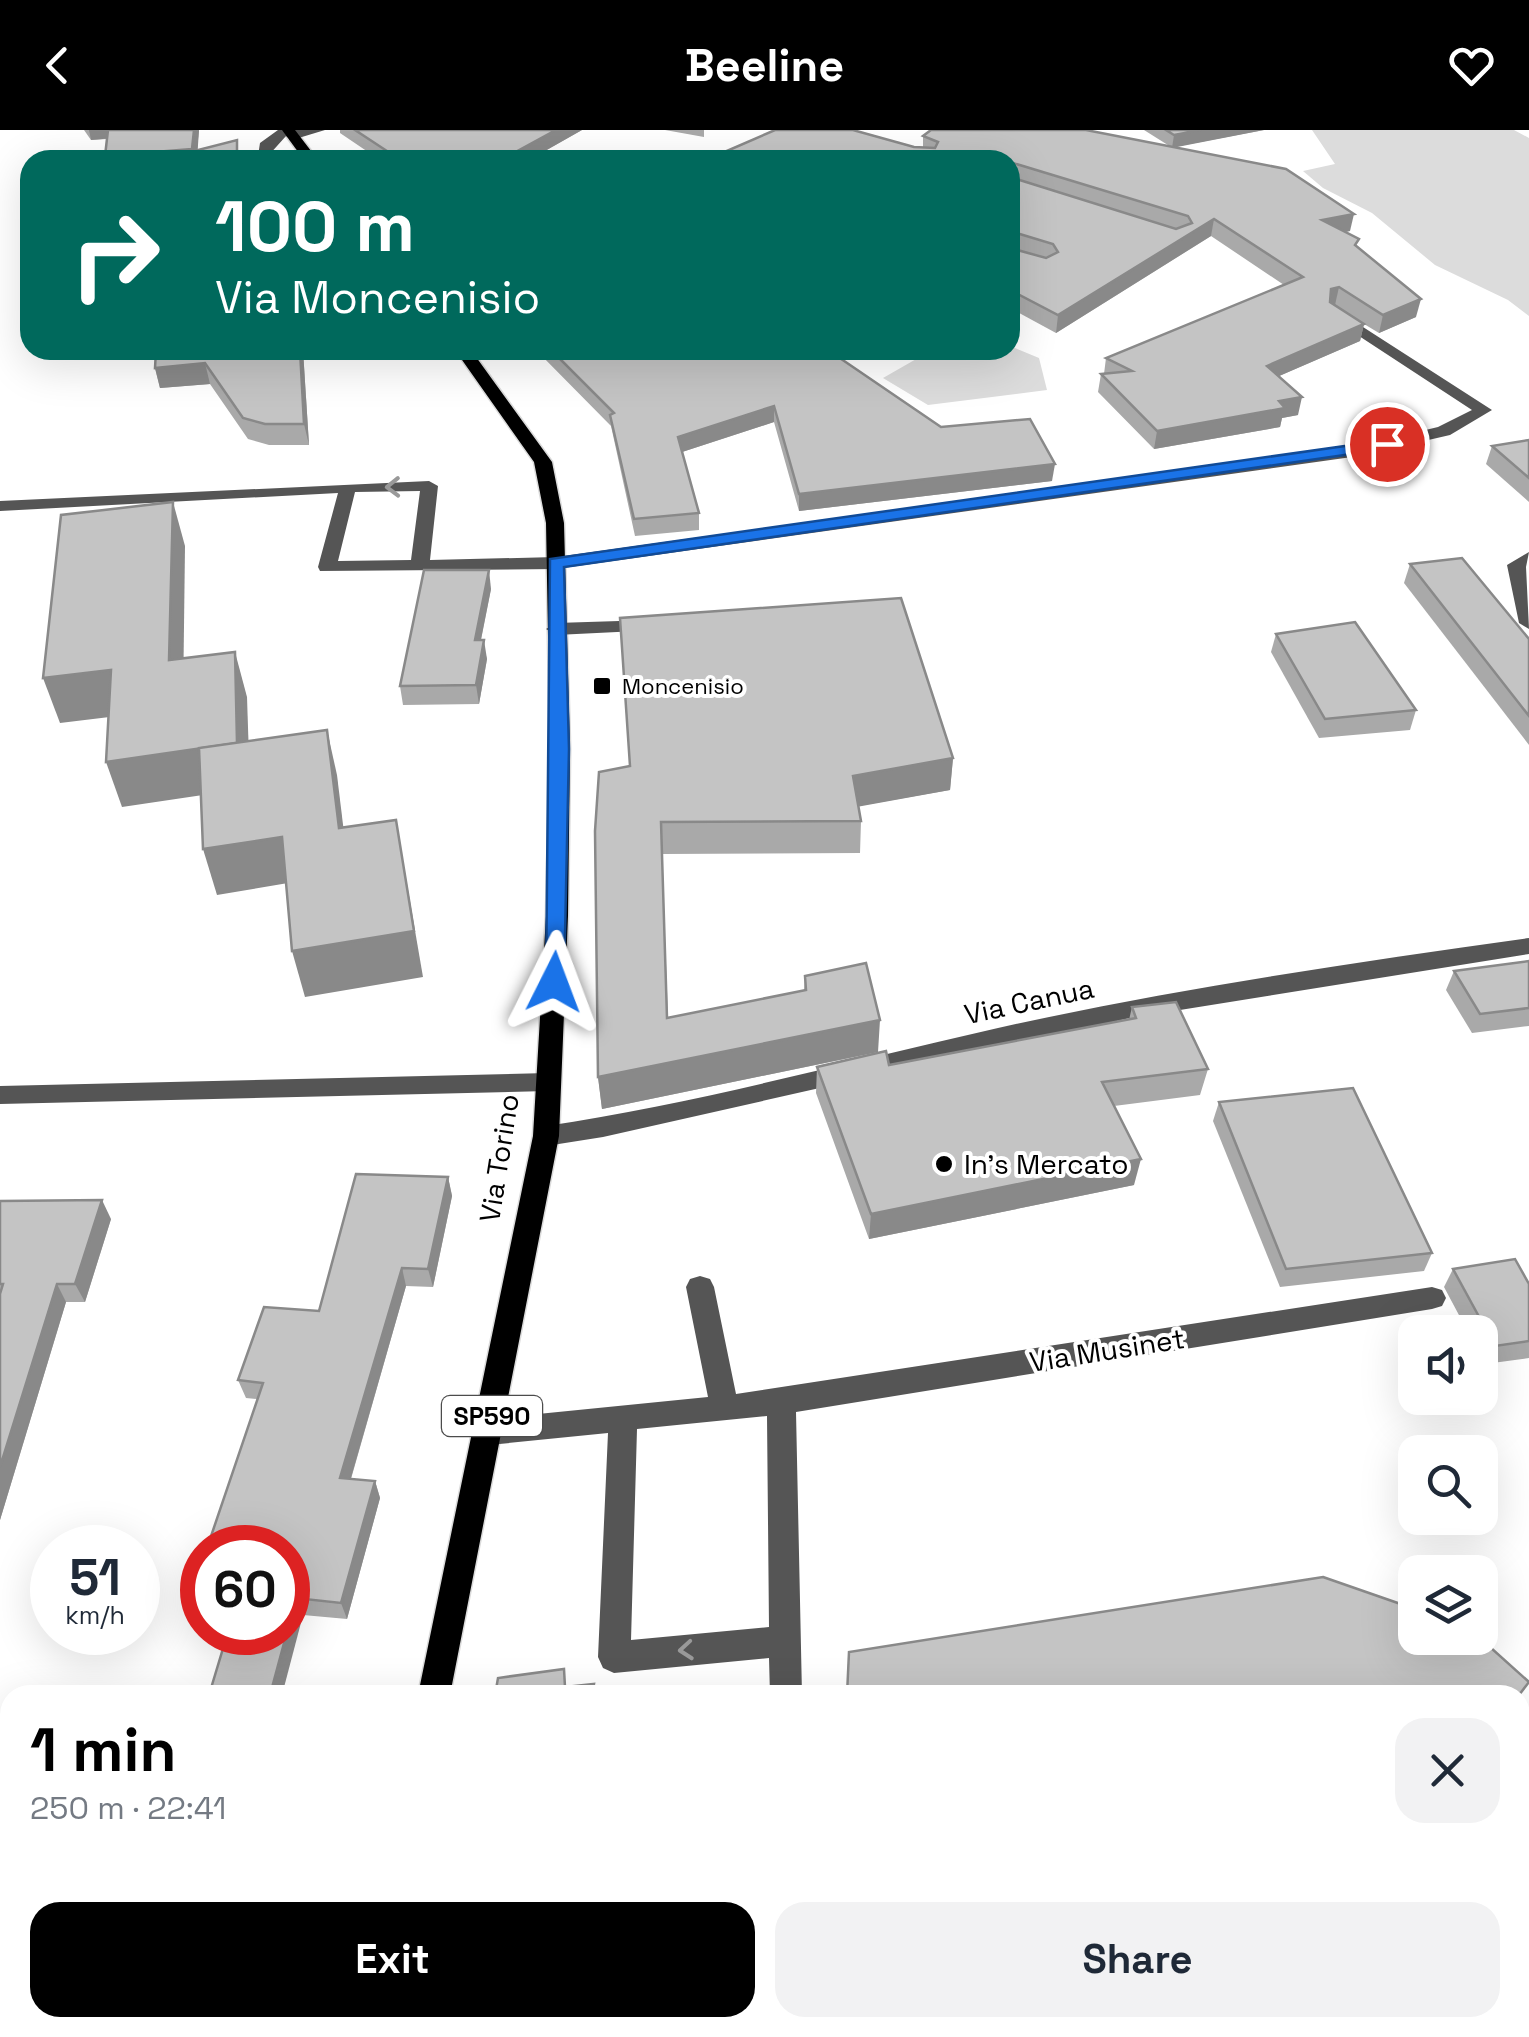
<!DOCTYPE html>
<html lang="en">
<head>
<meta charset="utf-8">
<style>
	:root { --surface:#fff; --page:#f2f2f3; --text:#1f2937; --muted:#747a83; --accent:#000 }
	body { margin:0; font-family:"Space Grotesk",sans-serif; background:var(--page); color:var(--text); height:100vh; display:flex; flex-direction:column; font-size:38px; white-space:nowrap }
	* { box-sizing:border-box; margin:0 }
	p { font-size:32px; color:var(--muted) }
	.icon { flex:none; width:55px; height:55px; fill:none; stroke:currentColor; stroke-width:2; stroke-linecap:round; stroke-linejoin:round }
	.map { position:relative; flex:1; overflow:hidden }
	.side { position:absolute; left:0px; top:1555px; width:1530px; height:352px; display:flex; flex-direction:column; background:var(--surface); border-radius:30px 30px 0 0; box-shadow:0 10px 40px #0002 }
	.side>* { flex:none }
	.guide { position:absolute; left:20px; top:20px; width:1000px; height:210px; border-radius:30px; box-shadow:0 10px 40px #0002; background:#00695c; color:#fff; overflow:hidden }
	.controls { position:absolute; left:1398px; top:1185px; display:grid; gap:20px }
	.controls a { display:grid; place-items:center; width:100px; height:100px; border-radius:20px; background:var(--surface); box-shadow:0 10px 40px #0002; font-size:50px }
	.speed { position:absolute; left:30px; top:1395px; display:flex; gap:20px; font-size:50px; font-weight:700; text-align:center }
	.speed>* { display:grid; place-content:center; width:130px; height:130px; border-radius:50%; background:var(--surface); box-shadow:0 10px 40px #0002; line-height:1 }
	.speed small { font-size:25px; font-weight:400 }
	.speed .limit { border:15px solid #d22; background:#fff; color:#111 }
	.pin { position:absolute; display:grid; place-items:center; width:85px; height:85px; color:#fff; margin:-42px; border:5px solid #fff; border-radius:50%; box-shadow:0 2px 10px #0007 }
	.me { position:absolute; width:110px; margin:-55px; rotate:3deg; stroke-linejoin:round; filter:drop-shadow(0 0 8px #0008) }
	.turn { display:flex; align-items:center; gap:35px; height:210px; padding:0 30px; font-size:45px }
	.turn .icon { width:130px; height:130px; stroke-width:2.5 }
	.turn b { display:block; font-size:70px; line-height:85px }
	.round { display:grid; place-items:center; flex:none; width:105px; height:105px; border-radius:30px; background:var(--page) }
	.headline { display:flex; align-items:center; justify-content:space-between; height:170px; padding:0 30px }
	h1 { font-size:60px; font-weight:700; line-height:75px; color:var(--accent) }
	.button { display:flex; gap:20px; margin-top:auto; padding:20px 30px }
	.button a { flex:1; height:115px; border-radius:30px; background:var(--accent); color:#fff; font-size:40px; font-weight:700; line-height:115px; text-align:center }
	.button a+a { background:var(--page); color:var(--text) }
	header { display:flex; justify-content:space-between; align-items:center; height:130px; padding:0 30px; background:var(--accent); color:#fff; font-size:45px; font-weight:700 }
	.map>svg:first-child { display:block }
	.green { fill:#dcdcdc }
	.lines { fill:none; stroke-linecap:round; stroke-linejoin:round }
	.major-casing { stroke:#dbdbdb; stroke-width:3 }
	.minor { fill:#555; fill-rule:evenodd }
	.major { fill:#000; fill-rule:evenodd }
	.wall { fill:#a9a9a9 }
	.shaded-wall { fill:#898989 }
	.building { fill:#c4c4c4; stroke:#898989; stroke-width:2.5 }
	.oneway { stroke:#999 }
	.route { fill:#1a73e8; stroke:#114b97; stroke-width:2.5 }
	.poi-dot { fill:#000; stroke:#fff; stroke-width:4 }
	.labels { text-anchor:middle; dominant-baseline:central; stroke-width:8; stroke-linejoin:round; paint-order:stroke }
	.far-poi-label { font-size:22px; fill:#000; stroke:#fff; text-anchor:start }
	.shield { fill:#fff; stroke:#4c4c4c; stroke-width:2.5 }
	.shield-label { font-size:25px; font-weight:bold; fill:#000 }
	.street-label { font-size:28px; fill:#000; stroke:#fff }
	.poi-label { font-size:28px; fill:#000; stroke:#fff; text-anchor:start }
</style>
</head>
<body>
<header><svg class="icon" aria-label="back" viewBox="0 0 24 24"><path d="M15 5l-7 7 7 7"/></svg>Beeline<svg class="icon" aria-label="heart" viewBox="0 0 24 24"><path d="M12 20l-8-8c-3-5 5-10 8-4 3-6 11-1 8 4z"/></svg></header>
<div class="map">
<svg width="1529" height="1907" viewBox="0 0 1529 1907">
	<rect width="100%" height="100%" fill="#fff"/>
	<!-- green -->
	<g class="green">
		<path d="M1312,0H1514L1529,8V186L1508,170L1435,135L1372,83L1323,58L1303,41L1335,34Z"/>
		<path d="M1010,216L1039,228L1047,260L928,275L883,248L932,220H1010Z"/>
	</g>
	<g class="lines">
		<!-- major casing -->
		<g class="major-casing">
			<g id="major">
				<path d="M282,0H295L318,30H304Z"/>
				<path d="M455,220H471L552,332L564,393L570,619L568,786L559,1006L450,1565H418L533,1006L546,786L550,619L546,393L534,332Z"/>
				<path d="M347,1898H385L383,1907H345Z"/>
			</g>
		</g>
		<!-- minor -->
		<g class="minor">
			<path d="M278,0H325L292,10L286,6L268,26H258L260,13Z"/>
			<path d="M1335,179L1492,280L1450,305L1359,326L556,439L320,441L318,437L338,363L0,381V371L429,351L438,356L430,430L556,427L1359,316L1438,297L1472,280L1330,187V181ZM420,361L411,430L338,431L355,362Z"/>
			<path d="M1529,422L1526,437L1529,499L1519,493L1507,435Z"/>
			<path d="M651,490L658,492V500L556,505L546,499L556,493Z"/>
			<path d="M1529,808V824L1130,888L603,1007L546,1016L537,1013L533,1006L537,999L546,996C699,973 847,932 998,898C1173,859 1351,833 1529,808Z"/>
			<path d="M548,943L560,952L548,961L0,974V956Z"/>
			<path d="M700,1146L710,1149L714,1157L736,1264L1432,1157L1442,1160L1446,1168L1442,1176L1432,1179L796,1282L802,1565H770L769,1528L614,1543L603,1538L598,1527L608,1303L489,1315L479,1311L474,1302L479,1293L489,1289L708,1267L686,1157L690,1149ZM767,1286L769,1497L631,1510L637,1299Z"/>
			<path d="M1520,1874L1529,1877V1907H1508L1504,1898H1520Z"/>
		</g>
		<!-- major -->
		<use href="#major" class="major"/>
	</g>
	<!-- wall -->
	<g class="wall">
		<path d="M84,0H199L197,20L241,29V30H106L105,26L107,9L91,10Z"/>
		<path d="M340,0H582L529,30H360L359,29L374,26L340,3Z"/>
		<path d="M665,0H704V7Z"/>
		<path d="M1144,0H1264L1174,17L1350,101L1345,102L1416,187L1379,203L1364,194L1360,211L1279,246L1298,285L1282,288L1280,297L1154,319L1098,262L1101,244H1104L1106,228L1284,155L1211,106L1056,203L1010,178V30L914,17H923V6L1171,17Z"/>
		<path d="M303,220L309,315H269L248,309L210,254L160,258L155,238Z"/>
		<path d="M536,220H802L941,297L1052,351L799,381L774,292L682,322L699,383V400L635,406L611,296Z"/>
		<path d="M1529,310V372L1486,334L1492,316Z"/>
		<path d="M1410,434L1529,509V615L1404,453Z"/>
		<path d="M491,459L481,510L487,529L479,574L403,575L400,556Z"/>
		<path d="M1276,504L1416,580L1410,600L1319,608L1271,522Z"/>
		<path d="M953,628L950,660L858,676L861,691L860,723L662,724L668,888L804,861L805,846L878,922L602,979L598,947L595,701Z"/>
		<path d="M1529,831V896L1472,903L1446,860L1454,841Z"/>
		<path d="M1132,877L1208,939L1200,965L1114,976L1134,1055L869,1109L816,963L817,937L889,935L1129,890Z"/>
		<path d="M1219,972L1432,1123L1424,1141L1280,1157L1213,991Z"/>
		<path d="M448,1047L452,1066L433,1157L406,1156L351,1349L375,1351L380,1368L347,1489L303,1485L288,1502L257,1269L246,1268L238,1250L319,1181Z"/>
		<path d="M0,1071L111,1089L85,1172H66L0,1390Z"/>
		<path d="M1453,1139L1529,1154V1228L1485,1234L1480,1224V1202H1468L1444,1157Z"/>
		<path d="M202,1431V1475L193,1459Z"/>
		<path d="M1270,1898H1416L1421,1907H1274Z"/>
	</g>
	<!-- shaded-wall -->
	<g class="shaded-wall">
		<path d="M89,0H112L114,8L91,10Z"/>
		<path d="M194,0H199L197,30H195L192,19Z"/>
		<path d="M556,0H582L529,30H501Z"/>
		<path d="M1201,0H1264L1172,18L1174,5Z"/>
		<path d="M1354,84L1350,101L1318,107L1322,90Z"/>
		<path d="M1214,89L1211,106L1056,203L1058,185Z"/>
		<path d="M1339,157L1335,175L1327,177L1331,159Z"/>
		<path d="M1421,169L1416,187L1379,203L1383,185Z"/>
		<path d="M1364,194L1360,211L1263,253L1267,236Z"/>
		<path d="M300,220H303L309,315L304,294Z"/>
		<path d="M205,233L210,254L160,258L155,238Z"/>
		<path d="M1302,267L1298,285L1282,288L1280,297L1154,319L1157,301L1279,271Z"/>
		<path d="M774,276V292L679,323L678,307Z"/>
		<path d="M1055,334L1052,351L799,381V364Z"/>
		<path d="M173,372L185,416L183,575L169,530Z"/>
		<path d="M489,440L491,459L477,529L475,510Z"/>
		<path d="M484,510L487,529L479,574L476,555Z"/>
		<path d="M235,522L247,567L250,658L122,677L106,632Z"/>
		<path d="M111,540L126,585L60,593L43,548Z"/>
		<path d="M327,600L337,645L349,744L339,698Z"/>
		<path d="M953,628L950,660L851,678L853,646Z"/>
		<path d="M396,690L423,847L305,867L292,821Z"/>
		<path d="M282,707L294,752L217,765L203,719Z"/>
		<path d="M880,890L878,922L602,979L598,947Z"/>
		<path d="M1141,1029L1134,1055L869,1109L871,1084Z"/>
		<path d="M448,1047L452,1066L433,1157L428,1139Z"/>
		<path d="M102,1070L111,1089L85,1172L75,1154Z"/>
		<path d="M402,1138L406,1156L346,1365L340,1348Z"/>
		<path d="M57,1154L66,1172L0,1390V1337Z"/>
		<path d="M375,1351L380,1368L347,1489L341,1473Z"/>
		<path d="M296,1468L303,1485L282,1565H270Z"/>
		<path d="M141,1898H154L152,1907H139Z"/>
		<path d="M619,1898H623L622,1907H618Z"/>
	</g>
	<!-- building -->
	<g class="building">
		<path d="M108,0H194L192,19L105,26Z"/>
		<path d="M355,0H556L501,30H361L359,29L390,23Z"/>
		<path d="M775,0H853L914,17L935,18L938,12L923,6L931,0H1086L1286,39L1354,84L1322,90L1359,109L1355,115L1421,169L1383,185L1339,157L1331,159L1330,172L1364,194L1267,236L1302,267L1279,271L1285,278L1157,301L1101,244L1132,241L1106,228L1303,147L1214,89L1058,185L1010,160V118L1046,128L1058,122L1053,114L1013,102L1010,105V47L1176,99L1192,93L1188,86L1013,33L1010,35V30H706Z"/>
		<path d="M1166,0H1201L1174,5Z"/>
		<path d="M237,10V30H159Z"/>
		<path d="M156,220H300L304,294H265L243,288L205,233L155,238Z"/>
		<path d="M551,220H802L807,223L816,220H828L941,297L1030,289L1055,334L799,364L774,276L678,307L699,383L634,389L610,285L614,283Z"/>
		<path d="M1529,310V348L1492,316Z"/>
		<path d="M173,372L169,530L235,522L237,613L106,632L111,540L43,548L61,385Z"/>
		<path d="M1462,428L1529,509V586L1410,434Z"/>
		<path d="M424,440H489L475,510H484L476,555L400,556Z"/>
		<path d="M901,468L953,628L853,646L861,691L661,692L667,888L806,860L805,846L866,833L880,890L598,947L595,701L599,642L630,636L620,488Z"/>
		<path d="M1355,492L1416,580L1325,589L1276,504Z"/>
		<path d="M327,600L339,698L396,690L414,801L292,821L282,707L203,719L199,618Z"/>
		<path d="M1529,831V878L1480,884L1454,841Z"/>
		<path d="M1176,872L1208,939L1102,952L1141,1029L871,1084L817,937L886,921L889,935L1136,888L1132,877Z"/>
		<path d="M1353,958L1432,1123L1286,1139L1219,972Z"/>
		<path d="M356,1044L448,1047L428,1139L402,1138L340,1348L375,1351L341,1473L296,1468L288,1500V1418H207L263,1253L238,1250L264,1177L319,1181Z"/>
		<path d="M102,1070L75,1154H57L0,1337V1164L3,1154H0V1071Z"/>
		<path d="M1515,1129L1529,1154V1211L1495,1216L1453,1139Z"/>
		<path d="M202,1431V1460L193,1459Z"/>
		<path d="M1323,1447L1415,1479V1508H1480L1529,1552L1519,1565H847L849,1522Z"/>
		<path d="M228,1502H287L270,1565H209Z"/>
		<path d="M564,1539L565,1557L594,1554L592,1565H495L498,1548Z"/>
		<path d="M0,1784H10V1898H141L139,1907H0Z"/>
		<path d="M453,1898H619L618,1907H451Z"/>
		<path d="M1284,1898H1416L1421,1907H1288Z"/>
	</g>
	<!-- one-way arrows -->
	<defs><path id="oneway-chevron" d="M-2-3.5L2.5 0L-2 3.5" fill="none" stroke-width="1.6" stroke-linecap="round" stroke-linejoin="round" transform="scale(2.5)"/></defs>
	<g class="oneway">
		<use href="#oneway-chevron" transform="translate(393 357) rotate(179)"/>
		<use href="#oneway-chevron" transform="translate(686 1520) rotate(175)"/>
	</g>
	<!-- route -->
	<path class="route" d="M1387,310L1395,314L1393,318L564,437L569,619L564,852L554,860L546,858L550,429Z"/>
	<!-- markers -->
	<g class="poi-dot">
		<rect x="592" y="546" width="20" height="20" rx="5"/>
		<circle cx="944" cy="1034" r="10"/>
	</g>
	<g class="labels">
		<!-- far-poi labels -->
		<g class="far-poi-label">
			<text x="622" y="556">Moncenisio</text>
		</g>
		<!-- shield labels -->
		<rect class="shield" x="442" y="1266" width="100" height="40" rx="8"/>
		<g class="shield-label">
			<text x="492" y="1286">SP590</text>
		</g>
		<!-- street labels -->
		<g class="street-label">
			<text transform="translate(1029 871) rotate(-12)">Via Canua</text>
			<text transform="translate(499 1028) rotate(-81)">Via Torino</text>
			<text transform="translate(1107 1220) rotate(-9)">Via Musinet</text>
		</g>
		<!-- poi labels -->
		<g class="poi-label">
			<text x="964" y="1034">In's Mercato</text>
		</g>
	</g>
</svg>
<div class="controls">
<a><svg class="icon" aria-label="sound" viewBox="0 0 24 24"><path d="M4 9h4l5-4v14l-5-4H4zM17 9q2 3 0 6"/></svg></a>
<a><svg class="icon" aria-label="search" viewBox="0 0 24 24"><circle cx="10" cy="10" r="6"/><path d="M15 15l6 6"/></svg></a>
<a><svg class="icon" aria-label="layers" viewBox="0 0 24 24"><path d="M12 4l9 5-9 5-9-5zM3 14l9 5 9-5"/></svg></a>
</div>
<div class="speed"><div>51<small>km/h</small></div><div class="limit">60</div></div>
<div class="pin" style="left:1387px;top:314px;background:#d93025"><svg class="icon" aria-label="arrive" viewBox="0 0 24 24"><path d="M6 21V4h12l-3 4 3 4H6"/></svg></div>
<svg class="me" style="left:554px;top:852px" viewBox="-20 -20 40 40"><path d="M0-17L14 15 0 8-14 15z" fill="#1a73e8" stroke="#fff" stroke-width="4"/></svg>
<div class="guide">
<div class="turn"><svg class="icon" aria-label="right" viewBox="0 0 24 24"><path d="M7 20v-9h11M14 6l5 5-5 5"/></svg><div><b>100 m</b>Via Moncenisio</div></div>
</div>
<section class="side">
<div class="headline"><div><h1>1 min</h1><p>250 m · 22:41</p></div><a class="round"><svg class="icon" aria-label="close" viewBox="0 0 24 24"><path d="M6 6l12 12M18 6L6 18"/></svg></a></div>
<div class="button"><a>Exit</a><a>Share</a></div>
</section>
</div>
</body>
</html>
